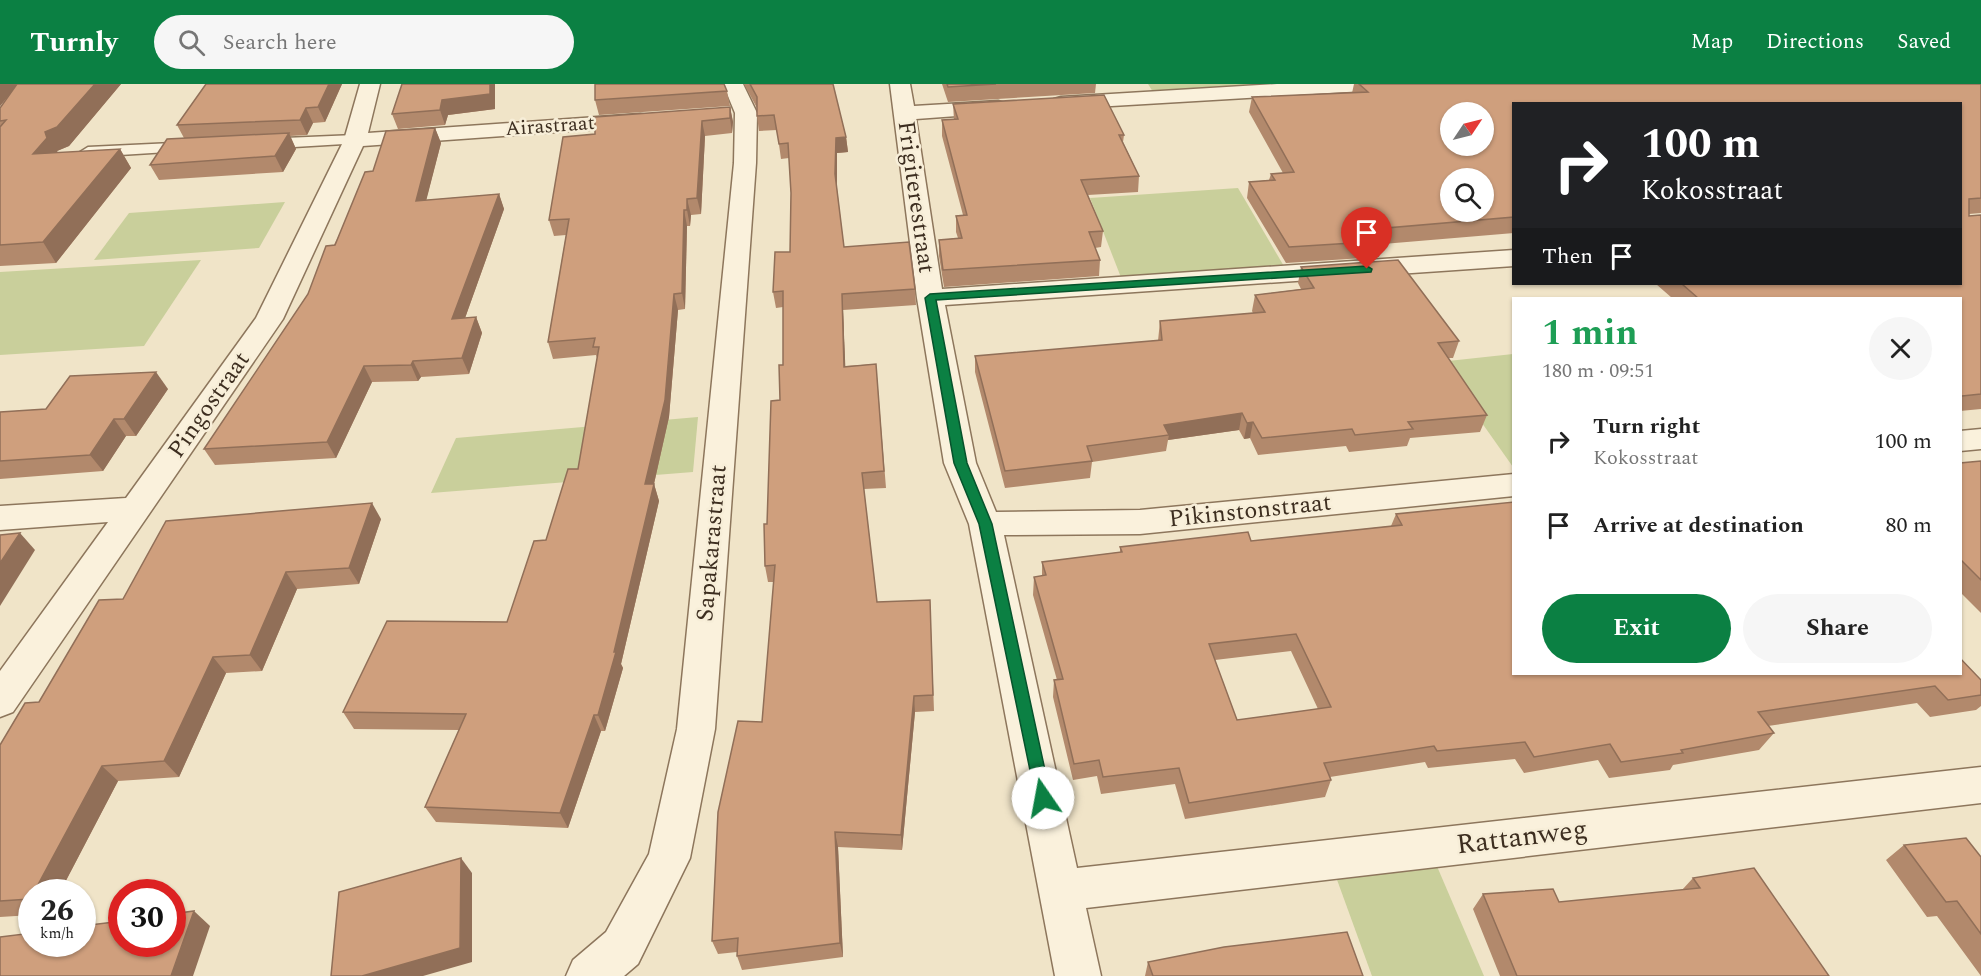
<!DOCTYPE html>
<html lang="en">
<head>
<meta charset="utf-8">
<style>
	:root { --surface:#fff; --page:#f6f6f6; --text:#222; --muted:#767676; --accent:#0b8043 }
	body { margin:0; font-family:Spectral,serif; background:var(--page); color:var(--text); height:100vh; display:flex; flex-direction:column; font-size:22px; white-space:nowrap }
	* { box-sizing:border-box; margin:0 }
	p { font-size:20px; color:var(--muted) }
	.icon { flex:none; width:33px; height:33px; fill:none; stroke:currentColor; stroke-width:2; stroke-linecap:round; stroke-linejoin:round }
	.map { position:relative; flex:1; overflow:hidden }
	.details { position:absolute; left:1512px; top:213px; width:450px; height:378px; display:flex; flex-direction:column; background:var(--surface); border-radius:0px; box-shadow:0 2px 4px #0004 }
	.details>* { flex:none }
	.top-card { position:absolute; left:1512px; top:18px; width:450px; height:183px; border-radius:0px; box-shadow:0 2px 4px #0004; background:#202124; color:#fff; overflow:hidden }
	.needle { width:39px; rotate:55deg }
	.controls { position:absolute; left:1440px; top:18px; display:grid; gap:12px }
	.controls a { display:grid; place-items:center; width:54px; height:54px; border-radius:50%; background:var(--surface); box-shadow:0 2px 4px #0004; font-size:30px }
	.speed { position:absolute; left:18px; top:795px; display:flex; gap:12px; font-size:30px; font-weight:700; text-align:center }
	.speed>* { display:grid; place-content:center; width:78px; height:78px; border-radius:50%; background:var(--surface); box-shadow:0 2px 4px #0004; line-height:1 }
	.speed small { font-size:15px; font-weight:400 }
	.speed .limit { border:9px solid #d22; background:#fff; color:#111 }
	.pin { position:absolute; display:grid; place-items:center; width:51px; height:51px; color:#fff; margin:-62px -26px; border-radius:50% 50% 50% 0; rotate:-45deg; box-shadow:0 0 6px #0007 }
	.pin .icon { rotate:45deg }
	.me { position:absolute; width:66px; margin:-33px; rotate:348deg; stroke-linejoin:round; filter:drop-shadow(0 0 4px #0008) }
	.turn { display:flex; align-items:center; gap:21px; height:126px; padding:0 30px; font-size:27px }
	.turn .icon { width:78px; height:78px; stroke-width:2.5 }
	.turn b { display:block; font-size:42px; line-height:51px }
	.then { display:flex; align-items:center; height:57px; padding:0 30px; background:#0003; gap:12px; font-size:22px }
	.round { display:grid; place-items:center; flex:none; width:63px; height:63px; border-radius:32px; background:var(--page) }
	.head { display:flex; align-items:center; justify-content:space-between; height:102px; padding:0 30px }
	h1 { font-size:36px; font-weight:700; line-height:45px; color:#1e9e55 }
	.button { display:flex; gap:12px; margin-top:auto; padding:12px 30px }
	.button a { flex:1; height:69px; border-radius:36px; background:var(--accent); color:#fff; font-size:24px; font-weight:700; line-height:69px; text-align:center }
	.button a+a { background:var(--page); color:var(--text) }
	ul { padding:0; list-style:none }
	li { display:flex; align-items:center; gap:18px; height:84px; padding:0 30px }
	li div { flex:1 }
	li b { display:block; font-size:22px }
	li em { font-style:normal }
	header { display:flex; align-items:center; gap:36px; box-sizing:border-box; height:84px; padding:0 30px; background:var(--accent); color:#fff }
	header strong { font-size:28px }
	nav { display:flex; gap:33px; margin-inline-start:auto; font-size:21px }
	.search { width:420px; height:54px; background:var(--page); display:flex; align-items:center; gap:15px; box-sizing:border-box; padding:0 21px; border-radius:33px; color:var(--muted); font-size:22px }
	.map>svg:first-child { display:block }
	.green { fill:#c9cf9b }
	.lines { fill:none; stroke-linecap:round; stroke-linejoin:round }
	.lane-casing { stroke:#8d765c; stroke-width:3 }
	.street-casing { stroke:#8d765c; stroke-width:3 }
	.lane { fill:#faf1dc; fill-rule:evenodd }
	.street { fill:#faf1dc; fill-rule:evenodd }
	.wall { fill:#b2896c; fill-rule:evenodd }
	.shaded-wall { fill:#916f58 }
	.building { fill:#cf9f7d; stroke:#916f58; stroke-width:1.5; fill-rule:evenodd }
	.route { fill:#0b8043; stroke:#07532c; stroke-width:1.5 }
	.labels { text-anchor:middle; dominant-baseline:central; stroke-width:5; stroke-linejoin:round; paint-order:stroke }
	.far-street-label { font-size:20px; fill:#3d2e20; stroke:#f7eed8 }
	.street-label { font-size:24px; fill:#3d2e20; stroke:#f7eed8 }
	.near-street-label { font-size:28px; fill:#3d2e20; stroke:#f7eed8 }
</style>
</head>
<body>
<header>
<strong>Turnly</strong>
<div class="search"><svg class="icon" aria-label="search" viewBox="0 0 24 24"><circle cx="10" cy="10" r="6"/><path d="M15 15l6 6"/></svg>Search here</div>
<nav><a>Map</a><a>Directions</a><a>Saved</a></nav>
</header>
<div class="map">
<svg width="1981" height="892" viewBox="0 0 1981 892">
	<rect width="100%" height="100%" fill="#f0e4c8"/>
	<!-- green -->
	<g class="green">
		<path d="M1148,0H1274L1153,8Z"/>
		<path d="M1238,104L1285,184L1122,196L1090,114Z"/>
		<path d="M285,118L259,164L94,176L129,129Z"/>
		<path d="M201,176L144,262L0,271V188Z"/>
		<path d="M1513,270V383L1439,278Z"/>
		<path d="M698,333L693,388L431,409L456,354Z"/>
		<path d="M1436,780L1484,892H1372L1336,793Z"/>
	</g>
	<g class="lines">
		<!-- lane casing -->
		<g class="lane-casing">
			<g id="lane">
				<path d="M355,51L361,53L363,56L361,59L261,65L253,60L261,55Z"/>
				<path d="M194,58L200,60L202,63L200,66L88,73L80,68L88,63Z"/>
			</g>
		</g>
		<!-- street casing -->
		<g class="street-casing">
			<g id="street">
				<path d="M360,0H380L368,49L640,30L648,31L651,36L648,41L640,42L363,62L283,235L13,628L0,633V587L108,438L0,446V422L126,414L256,234L344,56Z"/>
				<path d="M723,0H743L757,29L756,79L715,645L690,774L638,880L624,892H566L573,876L606,848L649,770L677,645L734,79L735,29Z"/>
				<path d="M890,0H910L914,22L998,17L1005,19L1009,23L1005,27L998,29L916,35L942,205L1514,166V182L945,221L976,379L996,428L1140,426L1514,390V412L1140,450L1004,451L1077,784L1981,683V719L1086,824L1101,892H1055L969,440L944,379L917,214Z"/>
				<path d="M1277,0H1391L1388,4L1381,6L1061,25L1054,23L1051,19L1054,15L1061,13Z"/>
				<path d="M1981,345V365L1960,367V347Z"/>
			</g>
		</g>
		<!-- lane -->
		<use href="#lane" class="lane"/>
		<!-- street -->
		<use href="#street" class="street"/>
	</g>
	<!-- wall -->
	<g class="wall">
		<path d="M0,0H121L69,62L57,67L58,69L120,65L131,84L56,179L0,182V24L11,9L0,22Z"/>
		<path d="M206,0H342L325,38L313,39L307,51L290,52L296,65L283,88L159,96L150,81L184,54L177,41Z"/>
		<path d="M402,0H495V25L448,31L445,41L398,45L392,30Z"/>
		<path d="M744,0H833L846,53L848,68L837,69V104L844,163L915,205L916,221L843,226L845,282L876,280L886,404L864,405L877,518L930,516L934,627L915,628L902,766L838,763L843,873L742,886L737,872V868L718,870L712,857L762,638L774,498H768L765,482L767,440L780,316L783,281V223L776,224L773,208L790,168L791,109L789,74L781,75L777,46L759,47L757,32V24Z"/>
		<path d="M942,0H1096L1095,9L948,18Z"/>
		<path d="M1354,0H1981V129L1969,130V132L1981,131V325L1960,327V214H1672L1656,200H1960L1514,20V149L1383,160L1379,173L1286,179L1247,114L1249,98L1269,96L1271,90L1283,89L1249,28L1252,13L1352,9Z"/>
		<path d="M727,7L730,22L599,31L595,16Z"/>
		<path d="M953,20L1124,51L1123,58L1139,92L1138,108L1088,111L1103,147L1101,163L1095,164L1100,176L1099,192L944,203L939,172V156L958,154L956,148V132L963,131L942,52V36H954Z"/>
		<path d="M730,23L733,38L732,49L705,52L701,130L691,131L690,142H687L685,225L678,226L669,333L654,400L659,417L621,580L623,584L605,647H601L568,744L436,738L425,723L459,646L354,645L343,628L507,538L546,456L578,385L597,274L596,271L553,275L548,258L566,151L554,152L549,136L595,50Z"/>
		<path d="M435,44L441,59L426,116L499,110L504,125L465,234L476,233L482,249L469,290L421,293L418,297L372,298L336,374L215,381L204,365L308,210L373,87Z"/>
		<path d="M1301,183L1459,257L1453,274H1448L1487,331L1480,348L1410,354L1407,362L1349,368L1346,362L1258,371L1250,354L1244,355L1239,346L1168,356L1166,367L1092,378L1090,394L1005,404L975,288V272L1158,257L1160,237L1253,229L1252,227L1255,211L1301,205L1298,199Z"/>
		<path d="M168,305L136,352H126L103,387L0,395V328L46,325Z"/>
		<path d="M1981,377V529L1960,508V379Z"/>
		<path d="M1396,430L1981,596V622L1976,626L1930,633L1917,619L1768,642L1774,649L1759,666L1673,681L1670,686L1609,694L1598,676L1524,689L1515,675L1428,684L1425,678L1330,693L1331,696L1325,713L1185,735L1175,700L1101,710L1097,692L1073,696L1053,613L1054,596H1057L1033,511L1034,493L1042,492V478L1120,468V463L1251,457L1391,442ZM1291,567L1318,625L1237,636L1215,576Z"/>
		<path d="M381,435L359,500L297,505L262,587L226,589L179,693L118,697L60,808H32V831L0,833V661L39,618L123,515Z"/>
		<path d="M1904,761L1981,773V892L1937,832L1927,833L1886,776Z"/>
		<path d="M1693,794L1829,892H1500L1473,825L1483,810L1559,818L1682,806Z"/>
		<path d="M1148,878L1363,892H1145Z"/>
	</g>
	<!-- shaded-wall -->
	<g class="shaded-wall">
		<path d="M0,0H18L0,22Z"/>
		<path d="M95,0H121L69,62L57,67L60,73L33,70L45,48Z"/>
		<path d="M329,0H342L325,38L318,23Z"/>
		<path d="M490,0H495V25L448,31L445,41L440,26L442,16Z"/>
		<path d="M730,23L733,38L732,49L730,34Z"/>
		<path d="M306,24L313,39L307,51L300,36Z"/>
		<path d="M702,37L705,52L701,130L697,114Z"/>
		<path d="M435,44L441,59L422,133L416,117Z"/>
		<path d="M289,49L296,65L283,88L275,72Z"/>
		<path d="M846,53L848,68L837,69V105L835,90L836,54Z"/>
		<path d="M120,65L131,84L56,179L43,158Z"/>
		<path d="M499,110L504,125L459,251L452,235Z"/>
		<path d="M687,115L691,131L690,142L687,126Z"/>
		<path d="M684,126L687,142L685,225L682,209Z"/>
		<path d="M674,210L678,226L669,333L653,404L654,400L659,417L621,580L623,584L605,647L598,631L614,568Z"/>
		<path d="M842,210L843,226L846,299L844,283Z"/>
		<path d="M476,233L482,249L469,290L462,274Z"/>
		<path d="M413,277L421,293L418,297L411,281Z"/>
		<path d="M364,282L372,298L336,374L327,358Z"/>
		<path d="M156,288L168,305L136,352L124,335Z"/>
		<path d="M1242,329L1239,346L1168,356L1169,351L1164,341Z"/>
		<path d="M114,335L126,352L103,387L90,371Z"/>
		<path d="M1253,338L1250,354L1244,355L1247,339Z"/>
		<path d="M372,419L381,435L359,500L349,484Z"/>
		<path d="M20,449L35,466L0,522V479Z"/>
		<path d="M286,488L297,505L262,587L250,571Z"/>
		<path d="M213,573L226,589L179,693L164,677Z"/>
		<path d="M914,612L915,628L902,766L901,751Z"/>
		<path d="M594,631L601,647L568,744L560,729Z"/>
		<path d="M102,682L118,697L60,808H34Z"/>
		<path d="M835,748L838,763L843,873L840,859Z"/>
		<path d="M461,774L472,789V878L423,892H362Z"/>
		<path d="M194,827L210,842L193,892H171Z"/>
	</g>
	<!-- building -->
	<g class="building">
		<path d="M17,0H95L57,43L45,48L47,54L33,70L120,65L43,158L0,161V43L6,36L0,37V24Z"/>
		<path d="M206,0H329L318,23L306,24L300,36L177,41Z"/>
		<path d="M402,0H490V10L442,16L440,26L392,30Z"/>
		<path d="M595,0H724L727,7L595,16Z"/>
		<path d="M750,0H833L846,53L836,54L835,90L844,163L909,158L915,205L842,210L844,283L876,280L884,387L862,389L877,518L930,516L933,611L914,612L901,751L835,748L840,859L737,872L738,854L712,857L718,728L738,637L762,638L775,481L765,482L764,440H767L771,317L780,316L779,281H783V207L773,208L775,168H790L791,109L788,59L779,60L774,31L757,32V13Z"/>
		<path d="M947,0H996L948,3Z"/>
		<path d="M1359,0H1981V114L1969,115V132L1981,131V310L1962,312L1960,311V214H1698L1682,200H1960V20H1514V133L1375,145L1384,157L1289,163L1249,98L1275,96L1271,90L1294,88L1252,13L1368,8ZM1450,28H1484V62H1450ZM1450,94H1484V128H1450Z"/>
		<path d="M1104,11L1124,51H1119L1139,92L1081,96L1103,147L1089,148L1100,176L943,186L939,156L962,154L956,132L967,131L942,36L958,35L953,20Z"/>
		<path d="M730,23V34L702,37L697,114L687,115V126H684L682,209L674,210L665,316L645,400H654L614,568H616L598,631H594L560,729L425,723L466,630L343,628L387,537L507,538L534,457L546,456L568,385H578L599,263H593L595,254L548,258L569,135L549,136L563,53L595,50V33Z"/>
		<path d="M435,44L416,117L499,110L452,235L476,233L462,274L413,277L411,281L364,282L327,358L204,365L308,210L326,162L335,161L365,88L373,87L386,47Z"/>
		<path d="M289,49L275,72L150,81L167,55Z"/>
		<path d="M1398,176L1459,257L1438,259L1487,331L1408,338L1413,345L1355,351L1352,345L1262,354L1253,338L1247,339L1242,329L1164,341L1169,351L1087,362L1092,377L1005,387L975,272L1162,256L1160,237L1265,228L1255,211L1314,204L1301,183Z"/>
		<path d="M156,288L124,335H114L90,371L0,377V328L46,325L70,292Z"/>
		<path d="M1981,377V496L1960,475V379Z"/>
		<path d="M1514,418V590H1960V574L1981,596V611L1948,616L1935,602L1758,628L1774,649L1681,666L1683,669L1621,678L1610,660L1534,673L1525,658L1437,667L1434,662L1324,679L1331,696L1189,719L1179,684L1103,693L1099,676L1074,680L1054,596L1063,595L1034,493L1046,491L1042,478L1122,468L1120,463L1248,448L1251,457L1402,441L1396,430ZM1296,550L1331,623L1237,636L1209,560Z"/>
		<path d="M372,419L349,484L286,488L250,571L213,573L164,677L102,682L34,808H32V813L30,815L0,817V661L25,619L39,618L99,516L123,515L166,437Z"/>
		<path d="M20,449L0,479V451Z"/>
		<path d="M1966,754L1981,773V850L1957,817L1946,818L1904,761Z"/>
		<path d="M461,774L460,864L362,892H331L339,808Z"/>
		<path d="M1754,784L1829,892H1517L1483,810L1553,805L1559,818L1700,804L1693,794Z"/>
		<path d="M194,827L171,892H0V853L32,849V860H82V842L122,837V860H172V830Z"/>
		<path d="M1347,848L1363,892H1153L1148,878L1224,863Z"/>
	</g>
	<!-- route -->
	<path class="route" d="M1367,182L1372,185L1371,188L936,216L967,379L992,440L1051,714L1049,720L1043,722L1037,720L979,440L954,379L925,214L930,210Z"/>
	<g class="labels">
		<!-- far-street labels -->
		<g class="far-street-label">
			<text transform="translate(550 42) rotate(-4)">Airastraat</text>
		</g>
		<!-- street labels -->
		<g class="street-label">
			<text transform="translate(916 113) rotate(82)">Frigiterestraat</text>
			<text transform="translate(209 321) rotate(-55)">Pingostraat</text>
			<text transform="translate(1250 427) rotate(-6)">Pikinstonstraat</text>
			<text transform="translate(712 459) rotate(-85)">Sapakarastraat</text>
		</g>
		<!-- near-street labels -->
		<g class="near-street-label">
			<text transform="translate(1522 753) rotate(-7)">Rattanweg</text>
		</g>
	</g>
</svg>
<div class="controls">
<a><svg class="needle" viewBox="-14 -14 28 28"><path d="M0-13l5 13h-10z" fill="#e53935"/><path d="M0 13l5-13h-10z" fill="#767676"/></svg></a>
<a><svg class="icon" aria-label="search" viewBox="0 0 24 24"><circle cx="10" cy="10" r="6"/><path d="M15 15l6 6"/></svg></a>
</div>
<div class="speed"><div>26<small>km/h</small></div><div class="limit">30</div></div>
<div class="pin" style="left:1367px;top:185px;background:#d93025"><svg class="icon" aria-label="arrive" viewBox="0 0 24 24"><path d="M6 21V4h12l-3 4 3 4H6"/></svg></div>
<svg class="me" style="left:1043px;top:714px" viewBox="-20 -20 40 40"><circle r="19" fill="#fff"/><path d="M0-13L10 11 0 6-10 11z" fill="#0b8043"/></svg>
<div class="top-card">
<div class="turn"><svg class="icon" aria-label="right" viewBox="0 0 24 24"><path d="M7 20v-9h11M14 6l5 5-5 5"/></svg><div><b>100 m</b>Kokosstraat</div></div>
<div class="then">Then<svg class="icon" aria-label="arrive" viewBox="0 0 24 24"><path d="M6 21V4h12l-3 4 3 4H6"/></svg></div>
</div>
<section class="details">
<div class="head"><div><h1>1 min</h1><p>180 m · 09:51</p></div><a class="round"><svg class="icon" aria-label="close" viewBox="0 0 24 24"><path d="M6 6l12 12M18 6L6 18"/></svg></a></div>
<ul>
<li><svg class="icon" aria-label="right" viewBox="0 0 24 24"><path d="M7 20v-9h11M14 6l5 5-5 5"/></svg><div><b>Turn right</b><p>Kokosstraat</p></div><em>100 m</em></li>
<li><svg class="icon" aria-label="arrive" viewBox="0 0 24 24"><path d="M6 21V4h12l-3 4 3 4H6"/></svg><div><b>Arrive at destination</b></div><em>80 m</em></li>
</ul>
<div class="button"><a>Exit</a><a>Share</a></div>
</section>
</div>
</body>
</html>
